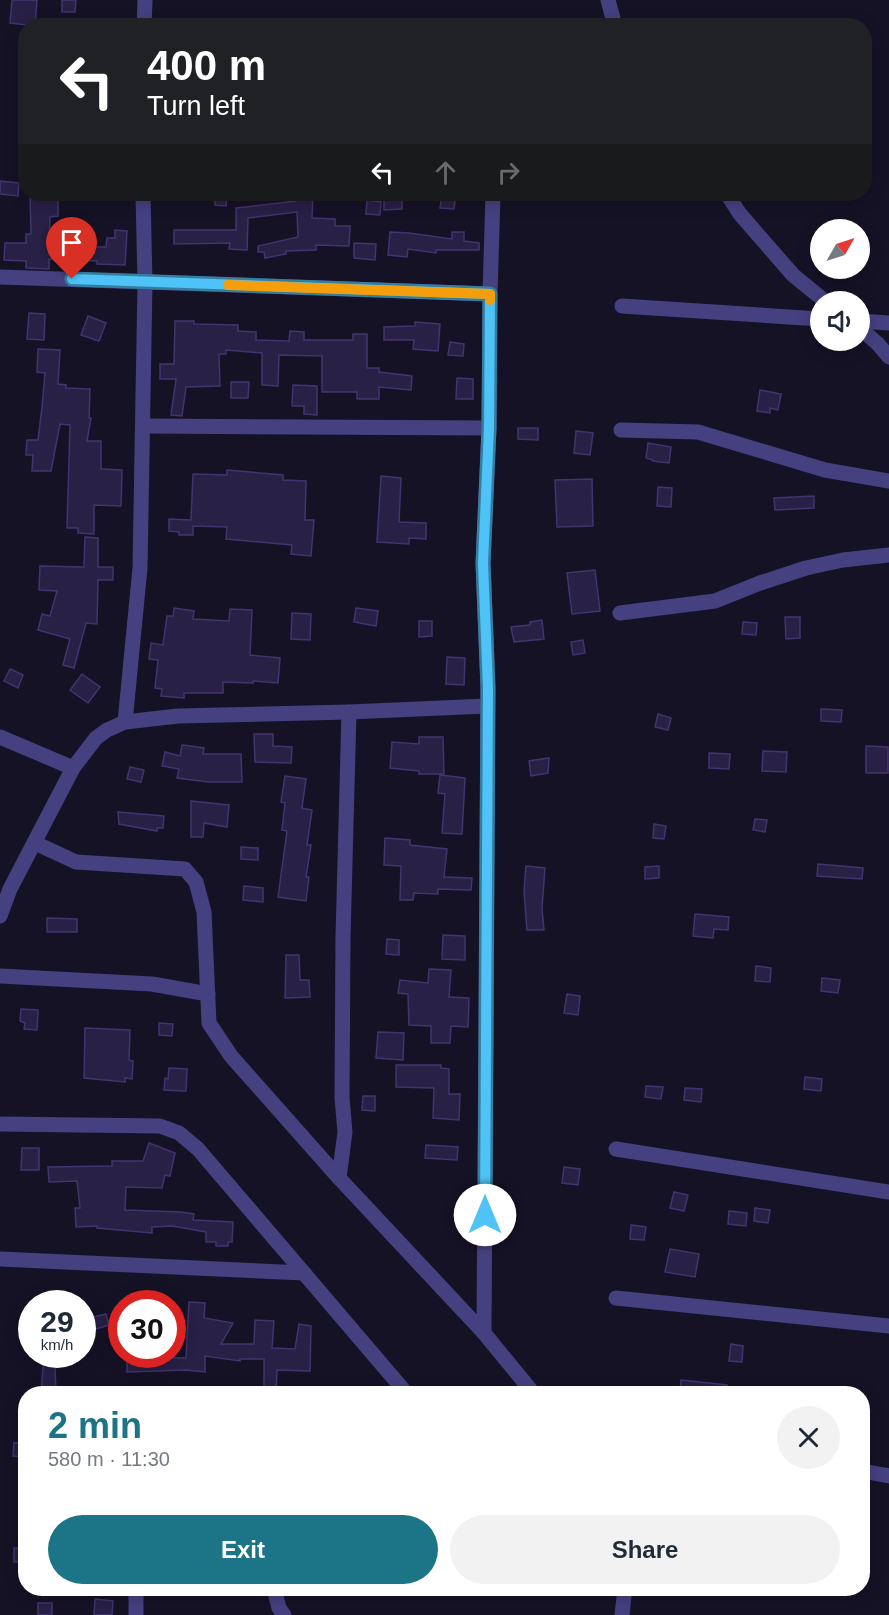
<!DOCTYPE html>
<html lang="en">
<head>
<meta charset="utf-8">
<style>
	:root { --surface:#fff; --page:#f2f2f3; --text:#1f2937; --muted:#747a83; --accent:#1c7487 }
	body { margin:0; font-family:Helvetica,sans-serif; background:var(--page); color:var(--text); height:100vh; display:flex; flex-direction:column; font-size:22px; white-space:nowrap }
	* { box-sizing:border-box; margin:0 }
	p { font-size:20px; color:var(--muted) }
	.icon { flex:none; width:33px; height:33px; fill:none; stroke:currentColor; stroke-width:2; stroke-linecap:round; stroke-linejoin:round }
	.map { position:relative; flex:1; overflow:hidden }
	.details { position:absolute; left:18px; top:1386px; width:852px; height:210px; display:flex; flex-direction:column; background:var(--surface); border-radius:24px; box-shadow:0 3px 15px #0003 }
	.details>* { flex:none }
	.hud { position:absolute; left:18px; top:18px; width:854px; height:183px; border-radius:24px; box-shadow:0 3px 15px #0003; background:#202124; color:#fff; overflow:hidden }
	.needle { width:39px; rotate:51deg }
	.buttons { position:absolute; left:810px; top:219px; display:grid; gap:12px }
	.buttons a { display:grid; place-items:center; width:60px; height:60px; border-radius:50%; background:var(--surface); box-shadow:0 3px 15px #0003; font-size:30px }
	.speed { position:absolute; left:18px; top:1290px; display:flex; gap:12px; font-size:30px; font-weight:700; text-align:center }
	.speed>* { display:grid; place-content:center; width:78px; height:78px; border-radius:50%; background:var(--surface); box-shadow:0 3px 15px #0003; line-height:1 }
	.speed small { font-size:15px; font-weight:400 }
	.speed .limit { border:9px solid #d22; background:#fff; color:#111 }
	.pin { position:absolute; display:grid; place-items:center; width:51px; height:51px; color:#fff; margin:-62px -26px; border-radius:50% 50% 50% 0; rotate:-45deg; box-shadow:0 0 6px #0007 }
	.pin .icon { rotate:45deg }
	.me { position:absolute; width:66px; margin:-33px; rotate:0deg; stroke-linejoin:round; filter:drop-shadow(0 0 4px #0008) }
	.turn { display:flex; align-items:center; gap:21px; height:126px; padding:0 30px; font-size:27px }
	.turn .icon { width:78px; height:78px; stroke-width:2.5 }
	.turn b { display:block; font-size:42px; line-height:51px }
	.lanes { display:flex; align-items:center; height:57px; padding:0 30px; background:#0003; justify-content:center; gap:30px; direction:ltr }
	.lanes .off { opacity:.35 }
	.round { display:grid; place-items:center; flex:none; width:63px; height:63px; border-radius:32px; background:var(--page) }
	.headline { display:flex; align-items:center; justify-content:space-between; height:102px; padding:0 30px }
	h1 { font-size:36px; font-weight:800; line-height:45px; color:var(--accent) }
	.primary-button { display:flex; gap:12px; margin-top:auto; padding:12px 30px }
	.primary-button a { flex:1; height:69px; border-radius:36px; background:var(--accent); color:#fff; font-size:24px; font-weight:800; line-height:69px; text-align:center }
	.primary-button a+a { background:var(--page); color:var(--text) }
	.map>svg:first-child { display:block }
	.building { fill:#282045; stroke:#41346f; stroke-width:1.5 }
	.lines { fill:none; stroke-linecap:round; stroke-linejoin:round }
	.minor { stroke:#454181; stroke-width:15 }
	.route-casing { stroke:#337fa1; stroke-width:15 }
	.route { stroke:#4fc3f7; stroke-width:10 }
	.slow { stroke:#f59e0b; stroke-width:10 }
</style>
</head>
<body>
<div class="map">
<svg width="889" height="1615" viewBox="0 0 889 1615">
	<rect width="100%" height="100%" fill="#161226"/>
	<!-- building -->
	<g class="building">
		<path d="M12,0H37L35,26L10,23Z"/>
		<path d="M62,0H76L75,12H62Z"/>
		<path d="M0,181L19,183L18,196L0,194Z"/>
		<path d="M30,194H58V216L50,217L49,247H106L107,238H115V230L127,231L125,265L97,264V261L49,259V269L26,268V261L4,260L5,243H26V234H31Z"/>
		<path d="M215,194H227L226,206L215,205Z"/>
		<path d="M296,194H313L312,218L335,219V226H350L349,246L316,245V250L286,251V254L265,258L264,252H258V246L298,237L297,212L248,218L247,250L229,249L230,243L174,244V230H236V208L296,201Z"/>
		<path d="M442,194H456L454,209L440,208Z"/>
		<path d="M384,197H402V209L384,210Z"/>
		<path d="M367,200L381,202L380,215L366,214Z"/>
		<path d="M390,232L409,233L452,239V232H464V241L479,243V250H436V253L408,249L407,257L388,255Z"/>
		<path d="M354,243L376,244L375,260L354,258Z"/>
		<path d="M29,313L45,314L44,340L27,339Z"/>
		<path d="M88,316L106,323L99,341L81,335Z"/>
		<path d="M175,321H194V324L238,325V331L256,332V340L289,341L290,331L304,332V340H353V334H367V368H379V372L412,376L411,390L379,387V399H357V392H322V356L279,355L278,386L262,385V353L226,350V354H219L220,386L186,387L182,416L171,415L176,379H160V364H174Z"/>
		<path d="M415,322L440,324L438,351L413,349L414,340H384V327L415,326Z"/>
		<path d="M450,342L464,344L463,356L448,355Z"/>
		<path d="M38,349L60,350L58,384L66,385V388L90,389L89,418H91L87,441H101V469L122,470L121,506L94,505V534L78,533V528H67L70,425L60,424L51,471H32L33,455H26L27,440H38L42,407L45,373L37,372Z"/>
		<path d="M457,378L473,379V399H456Z"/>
		<path d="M231,382H249L248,398H231Z"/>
		<path d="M293,385L317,386V415L304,414V406H292Z"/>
		<path d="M760,390L781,394L778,410L770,408V413L757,411Z"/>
		<path d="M518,428H538V440L518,439Z"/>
		<path d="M576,431L593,433L590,455L574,453Z"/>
		<path d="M648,443L671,447L669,463L653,461V460L646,458Z"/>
		<path d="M227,470L283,475V480L306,481L305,520H314L311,556L291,554L292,545L226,539L227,527L193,526V535H179V532L169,531V519L191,520L193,474L227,475Z"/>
		<path d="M381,476L401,478L399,522L426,523V539L409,538V544L377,542Z"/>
		<path d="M592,479L593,526L557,527L555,480Z"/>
		<path d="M658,487L672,488L671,507L657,506Z"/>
		<path d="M814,496V508L775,510L774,498Z"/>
		<path d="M85,537L98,538V567H113V580H98L97,624L86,623L74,668L63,665L70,639L38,630L42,614L50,616L57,591L39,590L40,566L84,567Z"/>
		<path d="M595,570L600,611L572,614L567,573Z"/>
		<path d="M174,608L194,611L193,619L229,621L230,609L252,610L250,655L280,658L278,683L253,681V683L223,682V693H184V698L161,696L162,689L155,688L158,660L149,659L151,643L163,645L167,616H173Z"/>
		<path d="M356,608L378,611L376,626L354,622Z"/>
		<path d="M292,613L311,614L310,640L291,639Z"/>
		<path d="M785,617H800V638L786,639Z"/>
		<path d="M542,620L544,639L514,642L511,627L530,625V622Z"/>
		<path d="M419,621H432V636L419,637Z"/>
		<path d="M743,622L757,623L756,635L742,634Z"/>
		<path d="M583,640L585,653L573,655L571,642Z"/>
		<path d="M447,657L465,658L464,685L446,684Z"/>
		<path d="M10,669L23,675L18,688L4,681Z"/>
		<path d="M82,674L100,687L88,703L70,690Z"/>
		<path d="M821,709L842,710L841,722L821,721Z"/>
		<path d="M658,714L671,718L668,730L655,727Z"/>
		<path d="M254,734H273V746L292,747L291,763L255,762Z"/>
		<path d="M419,737H443L444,774H419V771L390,768L392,742L419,744Z"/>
		<path d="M182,745L204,748L203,754H241L242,782H209L177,778L179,769L162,766L165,752L180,756Z"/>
		<path d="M866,746L888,747V773H866Z"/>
		<path d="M763,751L787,752L786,772L762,771Z"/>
		<path d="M709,753L730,754L729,769L709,768Z"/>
		<path d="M549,758L548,773L531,776L529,761Z"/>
		<path d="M130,767L144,770L141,782L127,779Z"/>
		<path d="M440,775L465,778L462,834L442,833L445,794L438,793Z"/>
		<path d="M285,776L306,779L302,808L312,810L307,845H311L306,877H309L306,901L278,897L287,831L282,830L285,803L281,802Z"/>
		<path d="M191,801L229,805L227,827L204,823L203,837H191Z"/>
		<path d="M118,812L164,816L163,828H157V831L119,824Z"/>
		<path d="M755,819L767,820L765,832L753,830Z"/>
		<path d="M654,824L666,826L664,839L653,838Z"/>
		<path d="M385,838L410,840V845L447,849L444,877L472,878L471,890L438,889V894L414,893L413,900H400L401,866L384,865Z"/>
		<path d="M241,847L258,848V860L241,859Z"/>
		<path d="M818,864L863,868L862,879L817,876Z"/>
		<path d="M526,866L545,868L542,908L544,930H527L524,891Z"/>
		<path d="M659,866V878L645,879V867Z"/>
		<path d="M244,886L263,888V902L243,900Z"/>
		<path d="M695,914L729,917L728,930L714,929L713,938L693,936Z"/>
		<path d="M47,918L77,919V932H47Z"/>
		<path d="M443,935L465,936V960L442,959Z"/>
		<path d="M387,939L399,940V955L386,954Z"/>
		<path d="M286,955H299L300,980H309L310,997L285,998Z"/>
		<path d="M756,966L771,968L770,982L755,981Z"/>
		<path d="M429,969L451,970L449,997L469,998L468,1027L451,1026L450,1043H431V1026L409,1025L408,994L398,993L400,980L428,983Z"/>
		<path d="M822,978L840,980L838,993L821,991Z"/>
		<path d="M567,994L580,996L578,1015L564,1013Z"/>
		<path d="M21,1009L38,1010L37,1030L24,1029L25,1023L20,1021Z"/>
		<path d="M159,1023L173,1024L172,1036L159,1035Z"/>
		<path d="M85,1028L130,1030L129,1060L133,1061L132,1079L125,1078V1082L84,1078Z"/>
		<path d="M378,1032L404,1033L403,1060L376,1058Z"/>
		<path d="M396,1065H441V1068L449,1069V1094H460L459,1120L433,1118L434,1088L396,1087Z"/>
		<path d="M169,1068L187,1069L186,1091L164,1090L165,1078L168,1079Z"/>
		<path d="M805,1077L822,1079L821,1091L804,1089Z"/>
		<path d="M646,1086L663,1087L661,1099L645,1097Z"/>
		<path d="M685,1088L702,1089L701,1102L684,1100Z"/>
		<path d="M363,1096H375V1111L362,1110Z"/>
		<path d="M149,1143L175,1153L170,1176L165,1175L162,1188L126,1187L125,1210L181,1212L194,1214L193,1220L233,1222L232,1242H228V1246H216V1242H206V1232L172,1226L152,1227V1233L97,1228V1226L76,1227L75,1208H80L77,1181L49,1182L48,1167L112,1166V1161H143Z"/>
		<path d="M426,1145L458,1147L457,1160L425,1158Z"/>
		<path d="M22,1148H39V1170H21Z"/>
		<path d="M564,1167L580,1169L578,1185L562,1183Z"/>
		<path d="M674,1192L688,1195L684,1211L670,1208Z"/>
		<path d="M755,1208L770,1210L768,1223L754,1221Z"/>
		<path d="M729,1211L747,1213L746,1226L728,1224Z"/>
		<path d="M631,1225L646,1227L644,1240L630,1239Z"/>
		<path d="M670,1249L699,1254L695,1277L665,1272Z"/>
		<path d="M189,1302L205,1303L204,1318L233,1323L221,1344H254L255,1320L274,1321L272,1348L295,1349L299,1324L311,1326L310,1371L277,1370L276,1394H264V1359H240V1361L205,1356V1372L186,1370L127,1372V1354H145V1357L186,1358Z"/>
		<path d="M106,1314L109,1325L96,1329L93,1317Z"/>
		<path d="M731,1344L743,1346L742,1362L729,1361Z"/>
		<path d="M44,1354H61L60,1367L55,1366L56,1394H41Z"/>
		<path d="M681,1380L727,1385L726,1394H680Z"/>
		<path d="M14,1443H26V1457L13,1456Z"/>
		<path d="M14,1548L26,1549V1562H14Z"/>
		<path d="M95,1599L113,1601L112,1615H94Z"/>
		<rect x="38" y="1603" width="14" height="12"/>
	</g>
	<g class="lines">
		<!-- minor -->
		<g class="minor">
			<path d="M608,0L615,26"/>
			<path d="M144,26L145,0"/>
			<path d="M727,194L740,214L793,275L826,302"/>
			<path d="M0,277L145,282L143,194"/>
			<path d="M622,306L820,319"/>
			<path d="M860,321L889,323"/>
			<path d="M860,328L878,344L889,357"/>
			<path d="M144,426L489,428"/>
			<path d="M621,430L698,432L825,470L889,481"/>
			<path d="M620,613L715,601L760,583L806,568L843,560L889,555"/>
			<path d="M125,722L140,568L145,282L490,294"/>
			<path d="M0,737L73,768"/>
			<path d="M35,843L76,862L185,869L196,882L204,912L209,1023L231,1056L339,1178L484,1333L534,1394"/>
			<path d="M0,916L10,889L73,768L96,738L107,730L125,722L178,716L349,712L487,706"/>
			<path d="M0,976L152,984L208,994"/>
			<path d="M0,1124L160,1126L179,1133L198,1149L407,1394"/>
			<path d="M616,1149L889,1192"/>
			<path d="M339,1178L345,1132L342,1098L343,937L349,712"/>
			<path d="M0,1259L304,1273"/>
			<path d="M616,1298L889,1326"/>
			<path d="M484,1333L488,688L483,563L489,428L490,294L493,194"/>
			<path d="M862,1471L889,1476"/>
			<path d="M274,1588L279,1608L284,1615"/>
			<path d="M136,1615V1588"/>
			<path d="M622,1615L625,1588"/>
		</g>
	</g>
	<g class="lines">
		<!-- route casing -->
		<g class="route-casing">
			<path id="route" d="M72,279L490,294L489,428L483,563L488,688L485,1215"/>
		</g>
		<!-- route -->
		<use href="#route" class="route"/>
		<!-- slow -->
		<path class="slow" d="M228,285L490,294V300"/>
	</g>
</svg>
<div class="buttons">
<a><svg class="needle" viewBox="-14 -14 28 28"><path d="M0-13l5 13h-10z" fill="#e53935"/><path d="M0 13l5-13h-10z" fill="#747a83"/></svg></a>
<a><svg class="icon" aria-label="sound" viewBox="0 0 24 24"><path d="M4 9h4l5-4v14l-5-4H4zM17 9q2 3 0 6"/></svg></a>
</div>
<div class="speed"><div>29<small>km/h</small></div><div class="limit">30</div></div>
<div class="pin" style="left:72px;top:279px;background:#d93025"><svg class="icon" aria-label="arrive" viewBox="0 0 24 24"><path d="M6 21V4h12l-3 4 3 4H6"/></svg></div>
<svg class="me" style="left:485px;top:1215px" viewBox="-20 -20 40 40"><circle r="19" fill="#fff"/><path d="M0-13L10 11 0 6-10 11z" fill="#4fc3f7"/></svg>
<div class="hud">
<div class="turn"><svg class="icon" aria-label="left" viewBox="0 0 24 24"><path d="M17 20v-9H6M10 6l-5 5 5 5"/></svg><div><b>400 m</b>Turn left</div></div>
<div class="lanes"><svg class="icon" aria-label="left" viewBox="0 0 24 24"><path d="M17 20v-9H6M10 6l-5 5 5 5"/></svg><svg class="icon off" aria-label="ahead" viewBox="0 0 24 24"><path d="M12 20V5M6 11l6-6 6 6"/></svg><svg class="icon off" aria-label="right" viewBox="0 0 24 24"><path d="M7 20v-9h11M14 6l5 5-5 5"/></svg></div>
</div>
<section class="details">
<div class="headline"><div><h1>2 min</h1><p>580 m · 11:30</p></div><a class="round"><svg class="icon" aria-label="close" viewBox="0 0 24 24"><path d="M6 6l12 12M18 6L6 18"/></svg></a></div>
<div class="primary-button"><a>Exit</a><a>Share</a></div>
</section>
</div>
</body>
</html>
